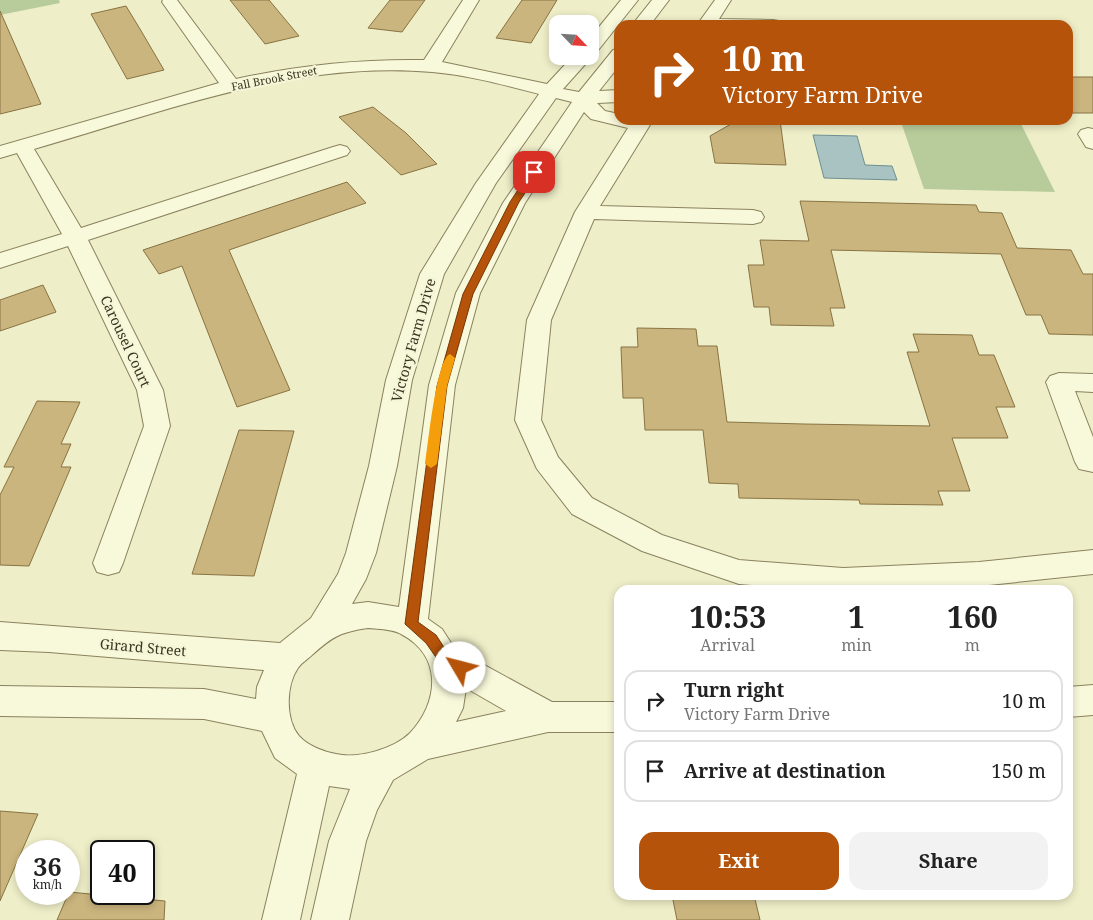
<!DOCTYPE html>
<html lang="en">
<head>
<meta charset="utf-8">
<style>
	:root { --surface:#fff; --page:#f2f2f2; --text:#222; --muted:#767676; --line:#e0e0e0; --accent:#b45309 }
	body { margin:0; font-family:"Noto Serif",serif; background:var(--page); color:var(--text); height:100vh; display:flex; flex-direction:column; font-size:19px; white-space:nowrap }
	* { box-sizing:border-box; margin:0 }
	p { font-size:16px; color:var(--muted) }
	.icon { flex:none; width:28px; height:28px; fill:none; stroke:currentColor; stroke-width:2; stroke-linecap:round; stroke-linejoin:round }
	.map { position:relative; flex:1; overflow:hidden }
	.sheet { position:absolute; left:614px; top:585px; width:459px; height:315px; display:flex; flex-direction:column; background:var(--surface); border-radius:15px; box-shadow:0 2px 8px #0003 }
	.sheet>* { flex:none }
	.top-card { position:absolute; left:614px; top:20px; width:459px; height:105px; border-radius:15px; box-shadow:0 2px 8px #0003; background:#b45309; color:#fff; overflow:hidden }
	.needle { width:32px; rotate:115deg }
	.controls { position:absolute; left:549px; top:15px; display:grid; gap:10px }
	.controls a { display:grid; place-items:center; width:50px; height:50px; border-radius:10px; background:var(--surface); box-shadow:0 2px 8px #0003; font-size:25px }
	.speed { position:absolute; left:15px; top:840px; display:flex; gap:10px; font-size:25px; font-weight:700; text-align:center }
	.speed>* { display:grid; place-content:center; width:65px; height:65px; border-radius:50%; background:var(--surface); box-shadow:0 2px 8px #0003; line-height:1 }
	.speed small { font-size:12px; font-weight:400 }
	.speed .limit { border:2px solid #111; border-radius:8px; background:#fff; color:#111 }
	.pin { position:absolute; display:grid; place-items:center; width:42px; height:42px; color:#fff; margin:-21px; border-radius:10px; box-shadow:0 2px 8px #0006 }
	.me { position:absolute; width:55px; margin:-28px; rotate:307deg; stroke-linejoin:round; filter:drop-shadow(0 0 4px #0008) }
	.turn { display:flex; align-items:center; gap:18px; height:105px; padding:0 25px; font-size:22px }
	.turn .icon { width:65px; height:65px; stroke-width:2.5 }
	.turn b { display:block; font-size:35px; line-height:42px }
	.eta { display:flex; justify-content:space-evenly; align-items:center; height:85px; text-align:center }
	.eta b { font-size:30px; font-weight:700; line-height:35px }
	.button { display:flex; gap:10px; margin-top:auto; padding:10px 25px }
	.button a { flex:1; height:58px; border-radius:15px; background:var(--accent); color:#fff; font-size:20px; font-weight:700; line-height:58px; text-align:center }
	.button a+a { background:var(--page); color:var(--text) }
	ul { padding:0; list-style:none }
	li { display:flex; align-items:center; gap:15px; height:62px; margin:0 10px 8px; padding:0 15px; border:2px solid var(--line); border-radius:15px }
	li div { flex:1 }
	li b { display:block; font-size:19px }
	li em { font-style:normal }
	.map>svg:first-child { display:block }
	.green { fill:#b8cc9b }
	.water { fill:#a9c2c2; stroke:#6f8f91 }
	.building { fill:#cbb57e; stroke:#887343 }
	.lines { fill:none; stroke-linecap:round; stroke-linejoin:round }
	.minor-casing { stroke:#8a825d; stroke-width:2 }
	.minor { fill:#f8f8db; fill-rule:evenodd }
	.route { fill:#b45309; stroke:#753606 }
	.slow { fill:#f59e0b }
	.labels { text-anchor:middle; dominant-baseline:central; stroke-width:4.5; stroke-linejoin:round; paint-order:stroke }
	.far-street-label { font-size:11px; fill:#3a3520; stroke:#f5f5d7 }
	.street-label { font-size:14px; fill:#3a3520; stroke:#f5f5d7 }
</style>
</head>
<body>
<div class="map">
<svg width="1093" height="920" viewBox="0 0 1093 920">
	<rect width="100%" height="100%" fill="#eeeec8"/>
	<!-- green -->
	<g class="green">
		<path d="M0,0H59L60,3L0,15Z"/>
		<path d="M901,122L1021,124L1055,192L924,189Z"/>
	</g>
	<!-- water -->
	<path class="water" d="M813,135L857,136L865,165L892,166L897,180L824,178Z"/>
	<!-- building -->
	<g class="building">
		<path d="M230,0H269L299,36L265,44Z"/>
		<path d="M390,0H425L402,32L368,28Z"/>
		<path d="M522,0H557L531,43L496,38Z"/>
		<path d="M126,6L140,29L164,70L127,79L91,14Z"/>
		<path d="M0,11L41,104L0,114Z"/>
		<rect x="1068" y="77" width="25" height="36"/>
		<path d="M373,107L406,133L437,164L401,175L339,117Z"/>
		<path d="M738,120H780L786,165L715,163L710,136Z"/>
		<path d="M347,182L366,203L229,250L290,390L237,407L182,266L159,274L143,250Z"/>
		<path d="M800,201L976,205L979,212L1002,213L1017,248L1071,250L1083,274H1093V335L1049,334L1041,315H1026L1001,254L831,250L845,308H830L834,326L771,325L769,307H754L748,265H764L760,240L809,241Z"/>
		<path d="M43,285L56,312L0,331V300Z"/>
		<path d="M637,328L696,329L698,346H717L727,422L804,424L930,426L907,352H919L913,334L972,335L979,355H994L1015,407H996L1008,438H952L970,491H938L943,505L860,504L859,500L739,498L738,484L709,483L703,430H645L643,398H623L621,347H638Z"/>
		<path d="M37,401L80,402L61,444H71L61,467H71L29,566L0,565V495L14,467H4Z"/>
		<path d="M239,430L294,431L254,576L192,574Z"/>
		<path d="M0,811L38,814L0,901Z"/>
		<path d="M69,892L165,901L164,920H57Z"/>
		<path d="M672,895H754L760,920H677Z"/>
	</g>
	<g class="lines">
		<!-- minor casing -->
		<g class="minor-casing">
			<g id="minor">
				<path d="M163,0H177L236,79C299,65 360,59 424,60L463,0H479L442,62L547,84L573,56H590V38L621,0H638L596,53L591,54L589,60L563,89L579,92L613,50L619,49V66L599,91L619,90V102L597,103L605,111L619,114V120H653L600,206L753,210L761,212L764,217L761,222L753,224L594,219L551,320L541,420L558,457L592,498L662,535L739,560L843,568L979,562L1093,550V574L979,586L897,590H812L739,584L642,551L572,514L537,469L515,420L527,320L575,212L628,128L591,119L584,112L525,203L480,293L455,385L428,619L442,629L455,649L552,702H619V732H548L428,759L393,780L377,810L366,841L349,920H311L329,841L350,789L329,786L300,920H262L297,774L275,758L262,731L204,719L0,716V686L204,689L256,699L257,687L264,670L49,652L0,650V622L280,643L311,618L338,574L346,553L369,466L386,380L420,274L476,183L539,94C504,85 468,75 432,72C294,60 164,112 34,149L81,228L333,147L340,145L347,147L350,151L347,155L88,240L163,390L170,426L123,563L119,572L108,575L97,572L93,563L144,426L137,390L68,246L0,268V253L62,234L17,153L0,158V146L219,83L162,2ZM556,98L572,102L503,203L456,293L429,385L399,607L368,602L352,604L366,579L376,553L397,466L412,380L444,274L496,183ZM368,628C379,629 392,629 401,634C443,656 439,702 410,733C394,749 358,759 336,754C324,752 308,746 299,736C285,719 286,685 298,668C301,663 308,659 312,655C332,637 340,632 368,628ZM466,688L506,711L456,722L463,708Z"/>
				<path d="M652,0H669L650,25H632Z"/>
				<path d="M715,0H731L719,19L773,20L779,21L782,25H697Z"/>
				<path d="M1088,128L1093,129V149L1086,147L1078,134L1081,130Z"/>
				<path d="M1059,373L1093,374V392L1075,391L1093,437V472L1079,469L1075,462L1046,382L1050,376Z"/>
				<path d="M1093,685V715L1068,717V687Z"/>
			</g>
		</g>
		<!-- minor -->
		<use href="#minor" class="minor"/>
	</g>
	<!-- route -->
	<path class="route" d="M531,170L539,172L519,202L473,294L447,386L418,622L436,635L449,655L464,663L466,668L464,672L460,673L440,663L426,643L405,624L437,386L463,294L510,202Z"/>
	<!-- slow -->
	<path class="slow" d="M450,354L455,358L447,386L437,464L431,468L425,464C428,447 436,359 450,354Z"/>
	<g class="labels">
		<!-- far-street labels -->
		<g class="far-street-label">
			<text transform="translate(274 78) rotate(-11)">Fall Brook Street</text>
		</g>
		<!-- street labels -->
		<g class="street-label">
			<text transform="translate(413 340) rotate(-74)">Victory Farm Drive</text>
			<text transform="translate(126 341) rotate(65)">Carousel Court</text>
			<text transform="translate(143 647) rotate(5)">Girard Street</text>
		</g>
	</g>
</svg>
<div class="controls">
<a><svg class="needle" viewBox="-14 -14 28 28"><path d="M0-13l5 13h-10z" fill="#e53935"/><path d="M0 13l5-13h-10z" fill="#767676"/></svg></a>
</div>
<div class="speed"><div>36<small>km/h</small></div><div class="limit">40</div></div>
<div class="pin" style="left:534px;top:172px;background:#d93025"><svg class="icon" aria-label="arrive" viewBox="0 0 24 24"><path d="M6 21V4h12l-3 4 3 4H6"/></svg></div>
<svg class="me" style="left:460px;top:668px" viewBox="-20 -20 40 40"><circle r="19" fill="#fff"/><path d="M0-13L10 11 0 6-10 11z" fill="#b45309"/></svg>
<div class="top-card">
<div class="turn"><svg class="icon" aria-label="right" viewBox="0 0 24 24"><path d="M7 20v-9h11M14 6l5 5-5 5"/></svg><div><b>10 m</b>Victory Farm Drive</div></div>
</div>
<section class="sheet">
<div class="eta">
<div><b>10:53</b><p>Arrival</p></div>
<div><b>1</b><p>min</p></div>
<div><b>160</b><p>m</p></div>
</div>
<ul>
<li><svg class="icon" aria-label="right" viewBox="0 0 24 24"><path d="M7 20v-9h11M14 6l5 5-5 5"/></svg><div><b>Turn right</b><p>Victory Farm Drive</p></div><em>10 m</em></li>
<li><svg class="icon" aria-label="arrive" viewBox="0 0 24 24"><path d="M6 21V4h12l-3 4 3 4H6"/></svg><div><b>Arrive at destination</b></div><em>150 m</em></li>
</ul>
<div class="button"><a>Exit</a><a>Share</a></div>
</section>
</div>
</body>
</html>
